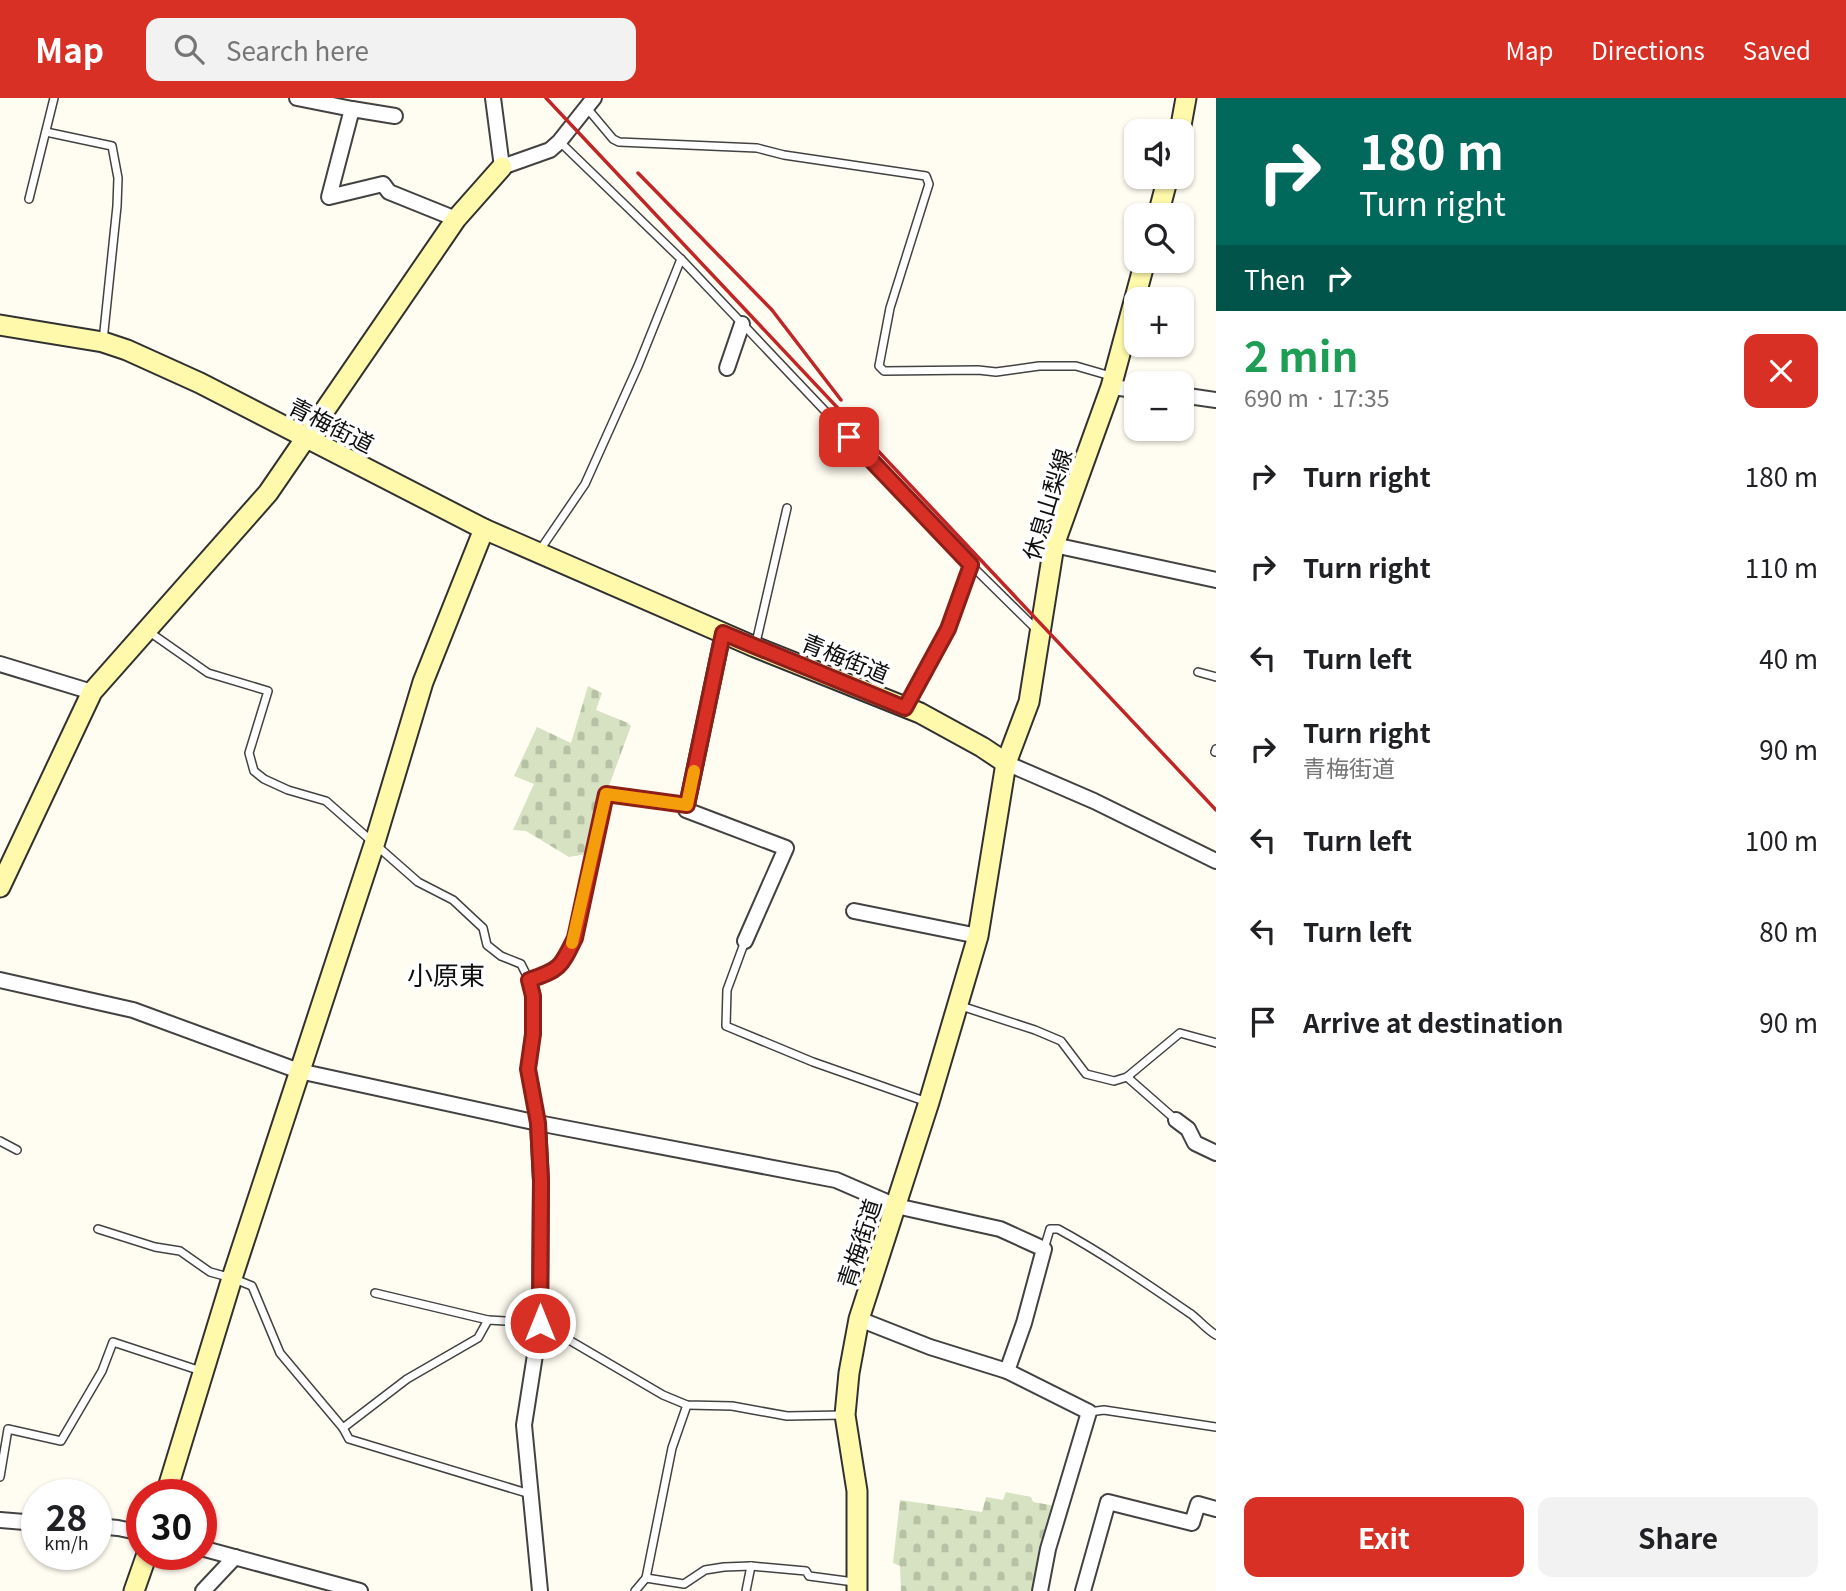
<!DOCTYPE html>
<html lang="en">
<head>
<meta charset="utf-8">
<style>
	:root { --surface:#fff; --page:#f2f2f2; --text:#202124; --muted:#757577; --accent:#d93025 }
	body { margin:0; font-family:Georgia,"Noto Sans JP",serif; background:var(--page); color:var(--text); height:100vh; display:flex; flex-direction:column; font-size:26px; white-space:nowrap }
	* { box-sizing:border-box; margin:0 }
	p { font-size:23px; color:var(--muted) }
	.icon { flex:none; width:38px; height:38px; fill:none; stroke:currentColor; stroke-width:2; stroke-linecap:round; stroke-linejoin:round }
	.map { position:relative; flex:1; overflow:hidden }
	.details { display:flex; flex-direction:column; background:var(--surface); width:630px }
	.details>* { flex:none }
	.top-card { background:#00695c; color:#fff; overflow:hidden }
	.controls { position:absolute; left:1124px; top:21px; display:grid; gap:14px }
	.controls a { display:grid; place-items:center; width:70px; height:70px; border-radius:14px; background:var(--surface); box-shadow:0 2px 5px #0004; font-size:35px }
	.speed { position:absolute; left:21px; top:1381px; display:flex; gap:14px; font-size:35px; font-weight:700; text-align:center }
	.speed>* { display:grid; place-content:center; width:91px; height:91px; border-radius:50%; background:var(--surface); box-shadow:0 2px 5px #0004; line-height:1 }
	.speed small { font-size:18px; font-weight:400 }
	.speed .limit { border:10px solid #d22; background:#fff; color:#111 }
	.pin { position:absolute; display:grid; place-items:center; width:60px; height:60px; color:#fff; margin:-30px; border-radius:14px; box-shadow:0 4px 10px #0006 }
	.me { position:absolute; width:77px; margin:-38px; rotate:0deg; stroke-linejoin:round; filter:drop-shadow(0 0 5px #0008) }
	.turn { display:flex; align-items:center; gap:24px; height:147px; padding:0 28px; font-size:32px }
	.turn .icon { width:91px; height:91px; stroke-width:2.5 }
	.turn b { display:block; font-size:49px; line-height:60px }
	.then { display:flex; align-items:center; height:66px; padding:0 28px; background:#0003; gap:14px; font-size:26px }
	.round { display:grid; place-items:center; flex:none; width:74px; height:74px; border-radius:14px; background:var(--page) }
	.headline { display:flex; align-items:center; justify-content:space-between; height:119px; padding:0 28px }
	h1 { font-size:42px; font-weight:700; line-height:52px; color:#1e9e55 }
	.button { display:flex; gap:14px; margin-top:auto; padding:14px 28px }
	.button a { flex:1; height:80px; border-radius:14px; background:var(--accent); color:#fff; font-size:28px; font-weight:700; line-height:80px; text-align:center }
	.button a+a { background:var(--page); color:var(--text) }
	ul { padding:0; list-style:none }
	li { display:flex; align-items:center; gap:21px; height:91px; padding:0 28px }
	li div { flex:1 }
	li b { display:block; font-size:26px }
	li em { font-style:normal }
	header { display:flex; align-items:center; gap:42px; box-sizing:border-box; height:98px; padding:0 35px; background:var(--accent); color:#fff }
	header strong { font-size:33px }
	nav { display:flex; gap:38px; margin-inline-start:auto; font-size:24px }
	.search { width:490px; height:63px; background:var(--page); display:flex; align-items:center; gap:18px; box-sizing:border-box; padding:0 24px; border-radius:14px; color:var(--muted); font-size:26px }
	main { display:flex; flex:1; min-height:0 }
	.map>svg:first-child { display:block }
	.cemetery { fill:url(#cemetery-stones) }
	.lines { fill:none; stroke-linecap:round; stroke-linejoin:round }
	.lane-casing { stroke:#424242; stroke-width:10 }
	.street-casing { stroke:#424242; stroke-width:18 }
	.secondary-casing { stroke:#313131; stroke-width:23 }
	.lane { stroke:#fff; stroke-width:7 }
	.street { stroke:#fff; stroke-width:14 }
	.secondary { stroke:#fff9ac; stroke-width:19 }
	.rail { stroke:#c12526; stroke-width:3.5 }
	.route-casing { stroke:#8d1f18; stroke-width:18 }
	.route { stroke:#d93025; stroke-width:12 }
	.slow { stroke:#f59e0b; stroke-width:12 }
	.labels { text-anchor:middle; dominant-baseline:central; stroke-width:7; stroke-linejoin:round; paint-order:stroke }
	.street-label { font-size:23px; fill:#0f0f0f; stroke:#fff }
	.quarter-label { font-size:26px; fill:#0f0f0f; stroke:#fff }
</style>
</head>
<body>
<header>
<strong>Map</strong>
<div class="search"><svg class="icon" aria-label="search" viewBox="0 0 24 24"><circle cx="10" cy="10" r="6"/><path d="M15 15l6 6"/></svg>Search here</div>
<nav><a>Map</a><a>Directions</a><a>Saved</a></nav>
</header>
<main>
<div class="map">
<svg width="1216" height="1493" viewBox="0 0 1216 1493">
	<defs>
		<pattern id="cemetery-stones" width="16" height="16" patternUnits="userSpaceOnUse" patternTransform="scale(1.75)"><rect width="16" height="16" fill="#d6e2c1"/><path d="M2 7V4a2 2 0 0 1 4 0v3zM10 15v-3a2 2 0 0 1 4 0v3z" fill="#b6c1a5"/></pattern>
	</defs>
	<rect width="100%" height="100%" fill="#fffdf1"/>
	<!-- cemetery -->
	<g class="cemetery">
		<path d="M588,588L602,595L596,612L628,625L631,628L606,696L593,755L569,759L526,733L513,732L534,686L514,678L537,629L571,645Z"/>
		<path d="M1006,1394L1031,1399L1033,1404L1061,1409L1042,1493H901L900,1468L893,1465L900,1402L982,1414L986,1399L1003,1402Z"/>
	</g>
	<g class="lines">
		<!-- lane casing -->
		<g class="lane-casing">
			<g id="lane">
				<path d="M587,10L613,41L619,44L757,50L784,57L926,78L929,86L890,210L879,268L884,273L978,272L996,274L1039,268H1076L1114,279"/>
				<path d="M46,34L112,48L118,80L117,108L103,243"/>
				<path d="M560,44L681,161L971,467L1038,533"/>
				<path d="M29,101L54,0"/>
				<path d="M540,452L585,386L638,268L681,161"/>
				<path d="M148,533L208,575L268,593L249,655L254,673L264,681L288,692L326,703L418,784L453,802L483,830L487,847L501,858L521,866L529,882"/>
				<path d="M755,549L787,410"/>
				<path d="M1198,574L1216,579"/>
				<path d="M905,609L948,531L971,467"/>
				<path d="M1215,654L1216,651"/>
				<path d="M745,843L727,892L726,928L813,964L927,1004"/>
				<path d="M961,908L1035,932L1061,943L1086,976L1114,983L1127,979L1180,935L1216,945"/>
				<path d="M1127,979L1176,1022"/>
				<path d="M538,1024L529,971L532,936V898L529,882C537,880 549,878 555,873C579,856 599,730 606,696L687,707"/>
				<path d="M0,1043L17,1052"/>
				<path d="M98,1131L155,1149L180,1153L210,1174L232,1180L252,1188L280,1255L343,1330L407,1281L478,1240L488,1222L540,1225L663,1297L687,1307L732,1308L787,1318L844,1317"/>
				<path d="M1044,1151L1050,1131H1058C1104,1156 1147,1186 1191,1216C1200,1223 1206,1231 1216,1237"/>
				<path d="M375,1195L488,1222"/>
				<path d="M1089,1314L1104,1312L1216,1329"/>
				<path d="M343,1330L349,1341L530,1396"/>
				<path d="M0,1379L8,1331L61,1343L102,1273L113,1244L201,1273"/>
				<path d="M646,1480L684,1486L705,1472L724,1469L751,1468L806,1473L809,1478L854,1484"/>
				<path d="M635,1493L646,1480L672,1350L687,1307"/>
				<path d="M746,1493L751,1468"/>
			</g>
		</g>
		<!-- street casing -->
		<g class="street-casing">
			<g id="street">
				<path d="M297,0L352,11"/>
				<path d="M493,0L502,69L550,52L559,44L594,0"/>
				<path d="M395,18L352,11L329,99L383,86L389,94L456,121"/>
				<path d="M727,270L742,226"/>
				<path d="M1111,289L1136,292"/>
				<path d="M1181,297L1216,302"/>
				<path d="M1054,447L1216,482"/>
				<path d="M723,535L686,712L786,750L745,843"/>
				<path d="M0,566L92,594"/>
				<path d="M1006,665L1094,703L1216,763"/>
				<path d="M854,813L978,838"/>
				<path d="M0,882L133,912L299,973L538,1025L836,1082L896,1108L1000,1131L1044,1151L1024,1225L1007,1273"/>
				<path d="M1176,1022L1188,1031L1195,1045L1216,1055"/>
				<path d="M538,1025L541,1083L540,1225L524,1327L540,1493"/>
				<path d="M859,1221L930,1249L1007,1273L1089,1314L1048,1451L1040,1493"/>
				<path d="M0,1422L37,1425"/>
				<path d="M96,1428L118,1430L142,1435"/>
				<path d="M201,1450L360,1493"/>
				<path d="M203,1493L235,1459"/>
				<path d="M1083,1493L1108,1404L1192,1425L1198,1406L1216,1411"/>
			</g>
		</g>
		<!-- secondary casing -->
		<g class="secondary-casing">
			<g id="secondary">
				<path d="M1180,33L1186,0"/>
				<path d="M1158,117L1168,79"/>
				<path d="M0,227L103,244L127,252L200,285L484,431L755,549L920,615L982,649L1006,665"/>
				<path d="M0,789L92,594L268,395L456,121L502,69"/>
				<path d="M166,1396L232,1180L374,747L423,584L484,431"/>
				<path d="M134,1493L147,1456"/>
				<path d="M857,1493V1393L845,1317L849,1275L859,1221L929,1004L978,838L1006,665L1029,604L1054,447L1111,289L1145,163"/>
			</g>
		</g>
		<!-- lane -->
		<use href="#lane" class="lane"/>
		<!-- street -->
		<use href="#street" class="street"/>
		<!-- secondary -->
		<use href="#secondary" class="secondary"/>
		<!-- rail -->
		<g class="rail">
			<path d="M546,0L1216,712"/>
			<path d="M638,75L772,212L841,302"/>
		</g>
	</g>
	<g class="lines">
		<!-- route casing -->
		<g class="route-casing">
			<path id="route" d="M540,1225L541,1083L538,1025L528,971L533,936V898L529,882C560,872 561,869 575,840L606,696L687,707L723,535L905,610L948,531L971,467L849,339"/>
		</g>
		<!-- route -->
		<use href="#route" class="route"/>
		<!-- slow -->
		<path class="slow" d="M572,845L606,696L687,707L694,673"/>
	</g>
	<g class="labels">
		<!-- street labels -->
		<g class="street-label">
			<text transform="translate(332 326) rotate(27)">青梅街道</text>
			<text transform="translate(1046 406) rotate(-73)">休息山梨線</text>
			<text transform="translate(846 559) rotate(22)">青梅街道</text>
			<text transform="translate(858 1145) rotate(-72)">青梅街道</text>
		</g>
		<!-- quarter labels -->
		<g class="quarter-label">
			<text x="446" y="875">小原東</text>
		</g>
	</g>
</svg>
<div class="controls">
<a><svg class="icon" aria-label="sound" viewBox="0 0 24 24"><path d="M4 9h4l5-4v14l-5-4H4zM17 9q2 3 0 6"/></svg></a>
<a><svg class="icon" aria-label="search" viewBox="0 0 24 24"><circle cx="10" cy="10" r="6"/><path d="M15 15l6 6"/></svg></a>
<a>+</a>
<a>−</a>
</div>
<div class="speed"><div>28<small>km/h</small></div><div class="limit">30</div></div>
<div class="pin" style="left:849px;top:339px;background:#d93025"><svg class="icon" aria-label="arrive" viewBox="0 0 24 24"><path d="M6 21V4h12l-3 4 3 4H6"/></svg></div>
<svg class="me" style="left:540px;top:1225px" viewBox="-20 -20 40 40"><circle r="17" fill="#d93025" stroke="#fff" stroke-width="3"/><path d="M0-11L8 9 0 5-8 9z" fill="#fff"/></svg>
</div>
<section class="details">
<div class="top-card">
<div class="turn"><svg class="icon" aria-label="right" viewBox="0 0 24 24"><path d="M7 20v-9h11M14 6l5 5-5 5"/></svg><div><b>180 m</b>Turn right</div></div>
<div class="then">Then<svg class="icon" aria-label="right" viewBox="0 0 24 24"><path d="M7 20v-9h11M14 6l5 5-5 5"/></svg></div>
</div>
<div class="headline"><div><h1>2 min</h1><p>690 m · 17:35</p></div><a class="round" style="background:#d93025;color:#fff"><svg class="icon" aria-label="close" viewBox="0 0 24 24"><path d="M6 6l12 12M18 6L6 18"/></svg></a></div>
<ul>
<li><svg class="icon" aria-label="right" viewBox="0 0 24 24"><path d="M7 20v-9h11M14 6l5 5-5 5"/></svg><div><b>Turn right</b></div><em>180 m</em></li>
<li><svg class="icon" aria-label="right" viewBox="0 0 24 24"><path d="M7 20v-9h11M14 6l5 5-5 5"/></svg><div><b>Turn right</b></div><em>110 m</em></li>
<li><svg class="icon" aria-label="left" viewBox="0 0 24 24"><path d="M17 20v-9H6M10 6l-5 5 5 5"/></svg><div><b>Turn left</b></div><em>40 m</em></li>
<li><svg class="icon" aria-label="right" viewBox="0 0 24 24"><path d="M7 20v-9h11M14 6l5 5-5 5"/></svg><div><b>Turn right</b><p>青梅街道</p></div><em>90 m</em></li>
<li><svg class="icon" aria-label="left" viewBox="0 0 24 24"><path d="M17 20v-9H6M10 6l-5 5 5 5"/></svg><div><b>Turn left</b></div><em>100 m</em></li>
<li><svg class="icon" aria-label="left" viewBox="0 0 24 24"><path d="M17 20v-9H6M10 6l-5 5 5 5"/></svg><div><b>Turn left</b></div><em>80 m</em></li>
<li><svg class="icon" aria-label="arrive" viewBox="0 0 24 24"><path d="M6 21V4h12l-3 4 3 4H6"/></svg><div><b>Arrive at destination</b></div><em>90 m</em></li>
</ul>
<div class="button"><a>Exit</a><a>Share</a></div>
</section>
</main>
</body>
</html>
